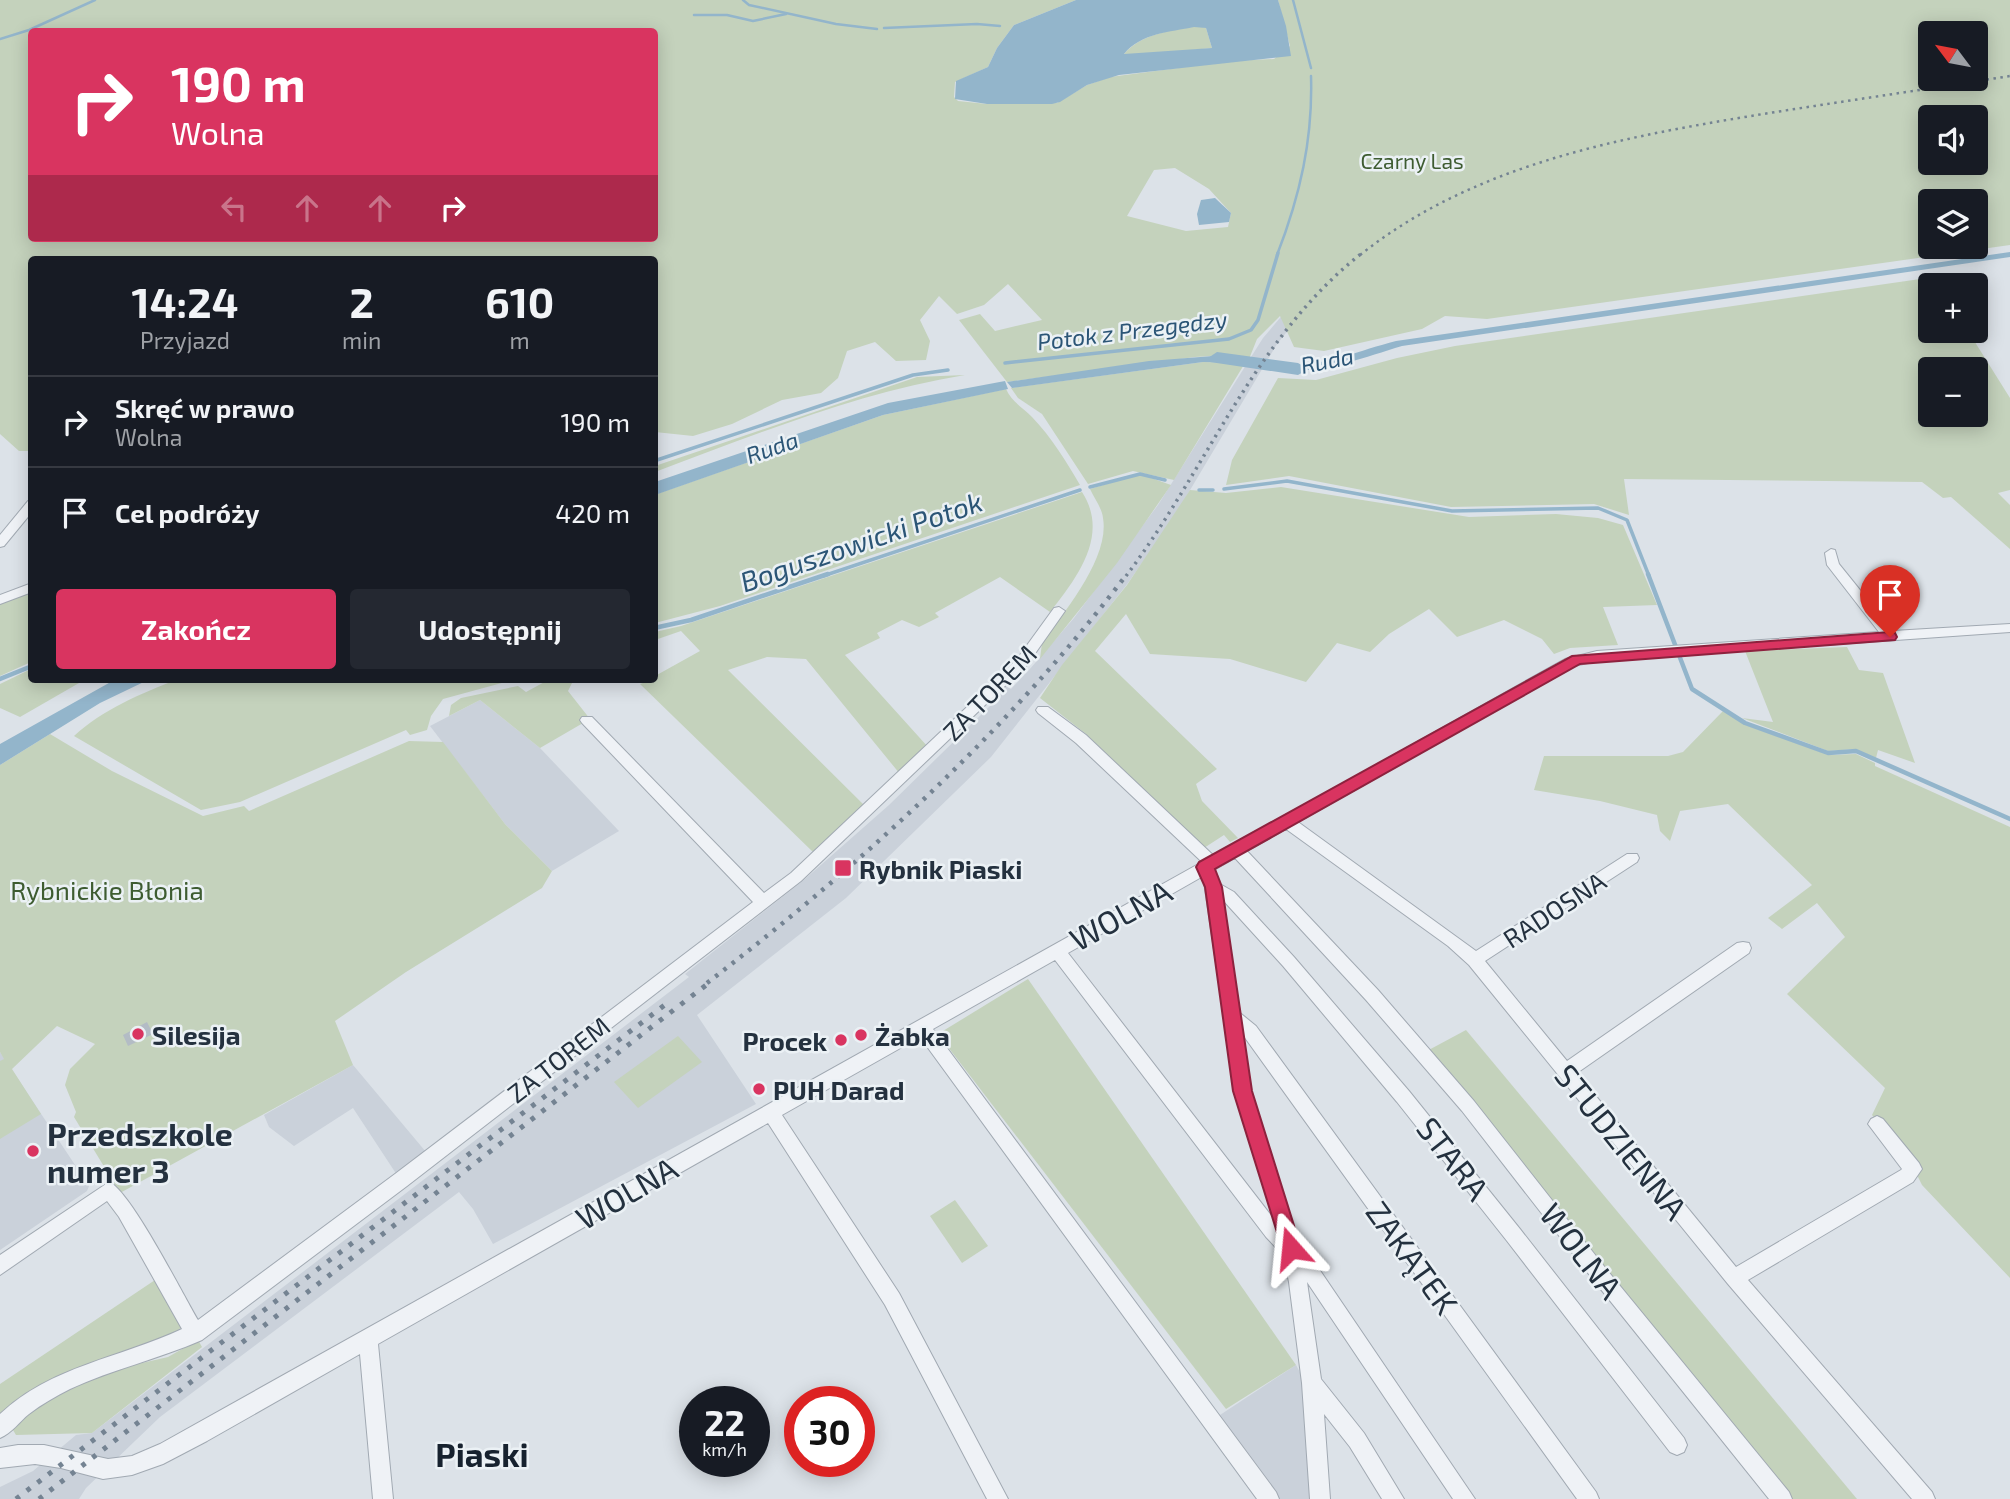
<!DOCTYPE html>
<html lang="pl">
<head>
<meta charset="utf-8">
<style>
	:root { --surface:#171b24; --page:#242831; --text:#f1f3f6; --muted:#9ea1a6; --line:#363941; --accent:#d93460 }
	body { margin:0; font-family:"Exo 2",sans-serif; background:var(--page); color:var(--text); height:100vh; display:flex; flex-direction:column; font-size:26px; white-space:nowrap }
	* { box-sizing:border-box; margin:0 }
	p { font-size:23px; color:var(--muted) }
	.icon { flex:none; width:38px; height:38px; fill:none; stroke:currentColor; stroke-width:2; stroke-linecap:round; stroke-linejoin:round }
	.map { position:relative; flex:1; overflow:hidden }
	.sheet { position:absolute; left:28px; top:256px; width:630px; height:427px; display:flex; flex-direction:column; background:var(--surface); border-radius:7px; box-shadow:0 4px 18px #0003 }
	.sheet>* { flex:none }
	.top-card { position:absolute; left:28px; top:28px; width:630px; height:214px; border-radius:7px; box-shadow:0 4px 18px #0003; background:#d93460; color:#fff; overflow:hidden }
	.needle { width:46px; rotate:302deg }
	.tools { position:absolute; left:1918px; top:21px; display:grid; gap:14px }
	.tools a { display:grid; place-items:center; width:70px; height:70px; border-radius:7px; background:var(--surface); box-shadow:0 4px 18px #0003; font-size:35px }
	.speed { position:absolute; left:679px; top:1386px; display:flex; gap:14px; font-size:35px; font-weight:700; text-align:center }
	.speed>* { display:grid; place-content:center; width:91px; height:91px; border-radius:50%; background:var(--surface); box-shadow:0 4px 18px #0003; line-height:1 }
	.speed small { font-size:18px; font-weight:400 }
	.speed .limit { border:10px solid #d22; background:#fff; color:#111 }
	.pin { position:absolute; display:grid; place-items:center; width:60px; height:60px; color:#fff; margin:-72px -30px; border-radius:50% 50% 50% 0; rotate:-45deg; box-shadow:0 0 7px #0007 }
	.pin .icon { rotate:45deg }
	.me { position:absolute; width:77px; margin:-38px; rotate:342deg; stroke-linejoin:round; filter:drop-shadow(0 0 5px #0008) }
	.turn { display:flex; align-items:center; gap:24px; height:147px; padding:0 28px; font-size:32px }
	.turn .icon { width:91px; height:91px; stroke-width:2.5 }
	.turn b { display:block; font-size:49px; line-height:60px }
	.lanes { display:flex; align-items:center; height:66px; padding:0 28px; background:#0003; justify-content:center; gap:35px; direction:ltr }
	.lanes .off { opacity:.35 }
	.eta { display:flex; justify-content:space-evenly; align-items:center; height:119px; text-align:center }
	.eta b { font-size:42px; font-weight:700; line-height:49px }
	.action { display:flex; gap:14px; margin-top:auto; padding:14px 28px }
	.action a { flex:1; height:80px; border-radius:7px; background:var(--accent); color:#fff; font-size:28px; font-weight:700; line-height:80px; text-align:center }
	.action a+a { background:var(--page); color:var(--text) }
	ul { padding:0; list-style:none }
	li { display:flex; align-items:center; gap:21px; height:91px; padding:0 28px; border-top:2px solid var(--line) }
	li div { flex:1 }
	li b { display:block; font-size:26px }
	li em { font-style:normal }
	.map>svg:first-child { display:block }
	.built { fill:#cad1da }
	.green { fill:#c4d2bc; fill-rule:evenodd }
	.water { fill:#93b5cb; fill-rule:evenodd }
	.lines { fill:none; stroke-linecap:round; stroke-linejoin:round }
	.stream-far2 { stroke:#93b5cb; stroke-width:2.5 }
	.stream-far1 { stroke:#93b5cb; stroke-width:3.5 }
	.stream { stroke:#93b5cb; stroke-width:4.5 }
	.river { fill:#93b5cb; fill-rule:evenodd }
	.building { fill:#b3bcc5 }
	.minor-casing { stroke:#a1a9b2; stroke-width:2 }
	.minor { fill:#eff2f6; fill-rule:evenodd }
	.rail-far3 { stroke:#748392; stroke-width:2.5; stroke-dasharray:2.5 4.5; stroke-linecap:butt }
	.rail-far2 { stroke:#748392; stroke-width:3.5; stroke-dasharray:2.5 5; stroke-linecap:butt }
	.rail-far1 { stroke:#748392; stroke-width:4.5; stroke-dasharray:3.5 7; stroke-linecap:butt }
	.rail { stroke:#748392; stroke-width:5; stroke-dasharray:4.5 9; stroke-linecap:butt }
	.route { fill:#d93460; stroke:#8d223e; stroke-width:2 }
	.poi-dot { fill:#d93460; stroke:#ebf1f5; stroke-width:2.5 }
	.labels { text-anchor:middle; dominant-baseline:central; stroke-width:5; stroke-linejoin:round; paint-order:stroke }
	.far-park-label { font-size:21px; fill:#3e5c31; stroke:#ebf1f5 }
	.far-water-label { font-size:23px; font-style:italic; fill:#2b5576; stroke:#ebf1f5 }
	.street-label { font-size:26px; fill:#24313f; stroke:#ebf1f5 }
	.poi-label { font-size:26px; font-weight:bold; fill:#24313f; stroke:#ebf1f5; text-anchor:start }
	.park-label { font-size:26px; fill:#3e5c31; stroke:#ebf1f5 }
	.water-label { font-size:28px; font-style:italic; fill:#2b5576; stroke:#ebf1f5 }
	.near-street-label { font-size:32px; fill:#24313f; stroke:#ebf1f5 }
	.near-poi-label { font-size:32px; font-weight:bold; fill:#24313f; stroke:#ebf1f5; text-anchor:start }
	.near-neighbourhood-label { font-size:33px; font-weight:bold; fill:#17222f; stroke:#ebf1f5 }
</style>
</head>
<body>
<div class="map">
<svg width="2010" height="1499" viewBox="0 0 2010 1499">
	<rect width="100%" height="100%" fill="#dce2e8"/>
	<!-- built -->
	<g class="built">
		<path d="M2010,69L1294,323L1277,344L1174,517L1128,583L991,757L846,898L697,1015L756,1104L493,1244L473,1209L459,1192L160,1417L86,1488L79,1499H0V1487L33,1471L76,1435L92,1433L689,977L685,974L805,879L889,805L991,705L988,703L1005,686L1011,689L1029,670L1074,618L1158,505L1263,338L1302,292Z"/>
		<path d="M480,700L540,748L619,831L552,871L505,824L430,726Z"/>
		<path d="M0,1052L89,1186L87,1191L0,1250Z"/>
		<path d="M353,1065L426,1152L397,1175L353,1108L294,1146L269,1127L264,1115Z"/>
		<path d="M1296,1365L1304,1380L1312,1499H1275L1220,1415Z"/>
	</g>
	<!-- green -->
	<g class="green">
		<path d="M0,0H1076L1014,25L997,48L988,67L955,82L954,97L958,101L987,104L1057,103L1087,85L1110,77L1231,61L1274,59L1290,46L1278,0H2010V245L1487,319L1445,316L1422,329L1324,351L1294,347L1280,316L1257,339L1249,359L1226,355L1195,357L1007,382L959,320L980,314L995,331L1042,320L1008,284L984,305L957,314L939,296L920,320L930,341L926,360L896,361L875,342L847,351L838,378L821,393L782,400L732,424L693,436L655,432L654,259H32L31,451H19L0,434ZM32,32H654V238H32ZM1930,33H1976V79H1930ZM1930,117H1976V163H1930ZM1175,168L1209,189L1231,213L1228,227L1186,231L1127,216L1154,170ZM1930,201H1976V247H1930Z"/>
		<path d="M1199,26L1206,28L1212,48L1133,56L1124,54C1142,33 1173,30 1199,26Z"/>
		<path d="M1934,277L1939,285H1930V331H1968L2010,398V490L1998,493L2010,505V549L1951,497L1943,498L1922,482L1624,479L1629,515L1594,504L1451,507L1289,476L1226,485L1232,460L1278,378L1316,380L1397,358L1455,346ZM1930,369H1976V415H1930Z"/>
		<path d="M1203,362L1245,363L1174,480L1133,471L1088,484L1042,414L1018,398L1011,388Z"/>
		<path d="M965,375C859,392 755,435 655,472V466L917,377Z"/>
		<path d="M1006,389C1012,402 1022,407 1032,417C1052,438 1066,461 1080,485L720,606L655,623L654,495L883,415Z"/>
		<path d="M1140,474L1171,485L1117,563L1040,659L1042,643C1064,612 1110,558 1103,518C1102,508 1094,498 1090,489Z"/>
		<path d="M1281,487L1469,517L1556,514L1598,518L1623,525L1657,605L1603,607L1618,645L1570,648L1554,654L1542,639L1504,620L1457,637L1429,609L1389,634L1370,652L1337,643L1306,682L1230,659L1150,654L1126,614L1095,651L1217,769L1196,784L1202,801L1238,838L1230,842L1224,835L1204,848L1086,734L1040,698L1062,665L1127,585L1190,490L1226,493Z"/>
		<path d="M1082,492C1110,535 1077,578 1050,612L1000,577L935,613L939,617L919,627L902,620L877,633L880,638L845,655L928,747L900,774L806,659L767,657L728,670L865,806L839,827L814,853L640,684L654,679L655,676L700,651L681,631L655,640V632L681,626Z"/>
		<path d="M31,591V662L0,676V603Z"/>
		<path d="M1847,647L1859,670L1883,673L1915,763L1878,750L1876,758L1855,749L1828,751L1742,718L1773,722L1745,651Z"/>
		<path d="M31,669L32,679H86L20,717L0,708V684Z"/>
		<path d="M178,679H516L443,699L431,716L427,730L410,735L406,730L240,802L201,810L74,736C102,710 142,693 178,679Z"/>
		<path d="M550,679H574L568,691L590,719L540,748L480,700L449,716L451,705L461,698L518,686L526,692Z"/>
		<path d="M1723,711L1746,725L1829,755L1856,754L1875,763V766L2010,827V1278L1922,1185L1907,1155L1872,1115L1885,1088L1787,994L1845,937L1817,903L1782,929L1768,918L1812,885L1728,804L1680,811L1670,841L1660,831L1657,815L1600,801L1534,790L1544,756H1668L1683,752Z"/>
		<path d="M50,734L112,771L203,816L244,806L249,811L409,741L443,742L505,824L552,871L542,888L406,972L335,1021L353,1065L120,1193L74,1117L76,1112L65,1085L70,1069L95,1044L57,1026L12,1069L41,1114L0,1139V1061L4,1059L0,1052V765Z"/>
		<path d="M1028,979L1296,1365L1226,1409L938,1034Z"/>
		<path d="M1466,1030L1857,1499H1791L1425,1052Z"/>
		<path d="M678,1036L702,1062L638,1108L614,1082Z"/>
		<path d="M955,1200L988,1246L962,1263L930,1216Z"/>
		<path d="M158,1278L183,1325L176,1333L74,1369L43,1384L0,1417V1384Z"/>
		<path d="M198,1340L202,1347L92,1433L16,1435L10,1425L47,1395L129,1366L168,1357Z"/>
	</g>
	<!-- water -->
	<g class="water">
		<path d="M1076,0H1278L1286,26L1291,56L1119,75L1087,85L1060,102L1052,104H987L955,99L956,81L988,67L997,48L1014,25ZM1194,27L1206,28L1212,48L1124,54C1141,33 1170,32 1194,27Z"/>
		<path d="M1215,198L1231,213L1229,222L1199,225L1197,214L1201,200Z"/>
		<path d="M2010,252V257L1402,346C1356,360 1311,378 1263,368L1266,363C1311,372 1353,352 1396,341Z"/>
		<path d="M1226,355L1249,359L1246,363L1203,362L1012,388L1007,382L1149,361Z"/>
		<path d="M1005,381L1008,389L883,415L655,495V482L888,403Z"/>
		<path d="M116,679H150L100,703L0,765V744Z"/>
	</g>
	<g class="lines">
		<!-- stream-far2 -->
		<g class="stream-far2">
			<path d="M743,0L749,5L836,24L877,29"/>
			<path d="M1293,0L1311,68"/>
			<path d="M694,15H727L753,21L786,14"/>
			<path d="M884,28L977,24L1000,26"/>
			<path d="M0,39L29,30L95,0"/>
			<path d="M1277,255C1300,196 1313,139 1311,76"/>
		</g>
		<!-- stream-far1 -->
		<g class="stream-far1">
			<path d="M1005,363L1229,339L1251,330L1258,320L1278,253"/>
			<path d="M654,461L913,375L948,370"/>
			<path d="M1090,487L1140,474L1165,480"/>
			<path d="M1224,489L1287,481L1452,511L1598,508L1627,520L1649,576"/>
			<path d="M1199,490H1213"/>
			<path d="M823,576L1080,490"/>
		</g>
		<!-- stream -->
		<g class="stream">
			<path d="M1648,574L1692,689L1745,723L1828,753L1856,751L2010,819"/>
			<path d="M654,628L691,620L828,574"/>
			<path d="M0,679L32,666"/>
		</g>
		<!-- river -->
		<path class="river" d="M1217,352L1298,363L1308,369L1298,375L1210,362L1208,358Z"/>
	</g>
	<!-- building -->
	<path class="building" d="M147,1022L153,1034L128,1046L123,1035Z"/>
	<g class="lines">
		<!-- minor casing -->
		<g class="minor-casing">
			<g id="minor">
				<path d="M32,500V512L4,546L0,547V535L28,501Z"/>
				<path d="M1831,549L1835,550L1839,564L1893,631L2010,624V632L1597,661L1574,666L1298,822L1476,951L1627,854H1637L1639,858L1637,862L1485,961L1567,1061L1737,943L1743,942L1749,943L1751,948L1749,953L1577,1073L1736,1267L1901,1170L1902,1169L1868,1124L1871,1119L1877,1116L1883,1119L1919,1163L1922,1169L1913,1182L1748,1280L1932,1492L1935,1499H1912L1728,1284L1469,965L1448,946L1286,829L1247,851L1378,990L1474,1101L1607,1270L1789,1492L1792,1499H1769L1595,1282L1462,1111L1366,1000L1235,858L1068,953L1273,1218L1235,1091L1204,882L1207,878H1217L1220,884L1234,892L1294,957L1409,1091L1520,1229L1684,1438L1687,1445L1684,1452L1677,1455L1670,1452L1507,1241L1397,1102L1283,966L1222,899L1240,1013L1256,1026L1596,1492L1599,1499H1577L1243,1035L1251,1091L1300,1247L1315,1263L1475,1499H1453L1307,1282L1321,1379L1364,1433L1404,1499H1382L1350,1447L1324,1414L1330,1499H1310L1302,1383L1289,1282L1283,1255L1266,1237L1055,960L933,1029L1276,1492L1279,1499H1257L920,1037L782,1115L899,1293L1008,1499H987L885,1305L768,1123L378,1344L393,1499H373L360,1354L207,1441L163,1464L132,1475L103,1479L61,1468L35,1464L0,1468V1448L18,1445H44L108,1459L132,1456L160,1444L1202,862L1076,743L1038,713L1036,710L1038,707H1048L1086,735L1214,856L1565,659L1597,651L1879,632L1827,565L1825,553Z"/>
				<path d="M32,583V592L0,604V595Z"/>
				<path d="M1059,607L1065,611L1027,665L801,881L407,1186L202,1340C159,1359 113,1369 70,1389C56,1396 42,1404 29,1414C19,1422 12,1433 0,1438V1414C51,1366 120,1358 182,1329L119,1217L107,1201L0,1275V1255L109,1182C130,1190 183,1295 198,1320L395,1174L753,902L582,723L580,720L582,717H592L764,893L791,873L1003,673L1017,659L1054,608Z"/>
			</g>
		</g>
		<!-- minor -->
		<use href="#minor" class="minor"/>
		<!-- rail-far3 -->
		<path class="rail-far3" d="M1360,255C1474,164 1622,137 1763,114C1845,101 1928,89 2010,76"/>
		<!-- rail-far2 -->
		<path class="rail-far2" d="M1126,576C1207,469 1254,338 1362,253"/>
		<!-- rail-far1 -->
		<path class="rail-far1" d="M707,983C862,864 1008,731 1127,574"/>
		<!-- rail -->
		<g class="rail">
			<path d="M16,1499L670,1001"/>
			<path d="M39,1499L710,982"/>
		</g>
	</g>
	<!-- route -->
	<path class="route" d="M1890,632L1895,633L1897,637L1895,640L1580,664L1215,869L1222,887L1252,1091L1301,1248L1298,1255L1291,1258L1284,1255L1233,1091L1205,887L1196,867L1199,862L1572,656Z"/>
	<!-- markers -->
	<g class="poi-dot">
		<rect x="834" y="859" width="18" height="18" rx="3.5"/>
		<circle cx="138" cy="1034" r="7"/>
		<circle cx="861" cy="1035" r="7"/>
		<circle cx="841" cy="1040" r="7"/>
		<circle cx="759" cy="1089" r="7"/>
		<circle cx="33" cy="1151" r="7"/>
	</g>
	<g class="labels">
		<!-- far-park labels -->
		<g class="far-park-label">
			<text x="1412" y="160">Czarny Las</text>
		</g>
		<!-- far-water labels -->
		<g class="far-water-label">
			<text transform="translate(1132 330) rotate(-7)">Potok z Przegędzy</text>
			<text transform="translate(1327 360) rotate(-11)">Ruda</text>
			<text transform="translate(772 447) rotate(-19)">Ruda</text>
		</g>
		<!-- street labels -->
		<g class="street-label">
			<text transform="translate(989 692) rotate(-46)">ZA TOREM</text>
			<text transform="translate(1554 909) rotate(-33)">RADOSNA</text>
			<text transform="translate(558 1059) rotate(-38)">ZA TOREM</text>
		</g>
		<!-- poi labels -->
		<g class="poi-label">
			<text x="859" y="868">Rybnik Piaski</text>
			<text x="152" y="1034">Silesija</text>
			<text x="875" y="1035">Żabka</text>
			<text x="827" y="1040" text-anchor="end">Procek</text>
			<text x="773" y="1089">PUH Darad</text>
		</g>
		<!-- park labels -->
		<g class="park-label">
			<text x="107" y="889">Rybnickie Błonia</text>
		</g>
		<!-- water labels -->
		<g class="water-label">
			<text transform="translate(861 541) rotate(-19)">Boguszowicki Potok</text>
		</g>
		<!-- near-street labels -->
		<g class="near-street-label">
			<text transform="translate(1120 914) rotate(-29)">WOLNA</text>
			<text transform="translate(1622 1141) rotate(51)">STUDZIENNA</text>
			<text transform="translate(1454 1158) rotate(52)">STARA</text>
			<text transform="translate(626 1192) rotate(-30)">WOLNA</text>
			<text transform="translate(1582 1250) rotate(52)">WOLNA</text>
			<text transform="translate(1413 1257) rotate(54)">ZAKĄTEK</text>
		</g>
		<!-- near-poi labels -->
		<g class="near-poi-label">
			<text x="47" y="1133">Przedszkole<tspan x="47" dy="37">numer 3</tspan></text>
		</g>
		<!-- near-neighbourhood labels -->
		<g class="near-neighbourhood-label">
			<text x="482" y="1454">Piaski</text>
		</g>
	</g>
</svg>
<div class="tools">
<a><svg class="needle" viewBox="-14 -14 28 28"><path d="M0-13l5 13h-10z" fill="#e53935"/><path d="M0 13l5-13h-10z" fill="#9ea1a6"/></svg></a>
<a><svg class="icon" aria-label="sound" viewBox="0 0 24 24"><path d="M4 9h4l5-4v14l-5-4H4zM17 9q2 3 0 6"/></svg></a>
<a><svg class="icon" aria-label="layers" viewBox="0 0 24 24"><path d="M12 4l9 5-9 5-9-5zM3 14l9 5 9-5"/></svg></a>
<a>+</a>
<a>−</a>
</div>
<div class="speed"><div>22<small>km/h</small></div><div class="limit">30</div></div>
<div class="pin" style="left:1890px;top:637px;background:#d93025"><svg class="icon" aria-label="arrive" viewBox="0 0 24 24"><path d="M6 21V4h12l-3 4 3 4H6"/></svg></div>
<svg class="me" style="left:1291px;top:1248px" viewBox="-20 -20 40 40"><path d="M0-17L14 15 0 8-14 15z" fill="#d93460" stroke="#fff" stroke-width="4"/></svg>
<div class="top-card">
<div class="turn"><svg class="icon" aria-label="right" viewBox="0 0 24 24"><path d="M7 20v-9h11M14 6l5 5-5 5"/></svg><div><b>190 m</b>Wolna</div></div>
<div class="lanes"><svg class="icon off" aria-label="left" viewBox="0 0 24 24"><path d="M17 20v-9H6M10 6l-5 5 5 5"/></svg><svg class="icon off" aria-label="ahead" viewBox="0 0 24 24"><path d="M12 20V5M6 11l6-6 6 6"/></svg><svg class="icon off" aria-label="ahead" viewBox="0 0 24 24"><path d="M12 20V5M6 11l6-6 6 6"/></svg><svg class="icon" aria-label="right" viewBox="0 0 24 24"><path d="M7 20v-9h11M14 6l5 5-5 5"/></svg></div>
</div>
<section class="sheet">
<div class="eta">
<div><b>14:24</b><p>Przyjazd</p></div>
<div><b>2</b><p>min</p></div>
<div><b>610</b><p>m</p></div>
</div>
<ul>
<li><svg class="icon" aria-label="right" viewBox="0 0 24 24"><path d="M7 20v-9h11M14 6l5 5-5 5"/></svg><div><b>Skręć w prawo</b><p>Wolna</p></div><em>190 m</em></li>
<li><svg class="icon" aria-label="arrive" viewBox="0 0 24 24"><path d="M6 21V4h12l-3 4 3 4H6"/></svg><div><b>Cel podróży</b></div><em>420 m</em></li>
</ul>
<div class="action"><a>Zakończ</a><a>Udostępnij</a></div>
</section>
</div>
</body>
</html>
